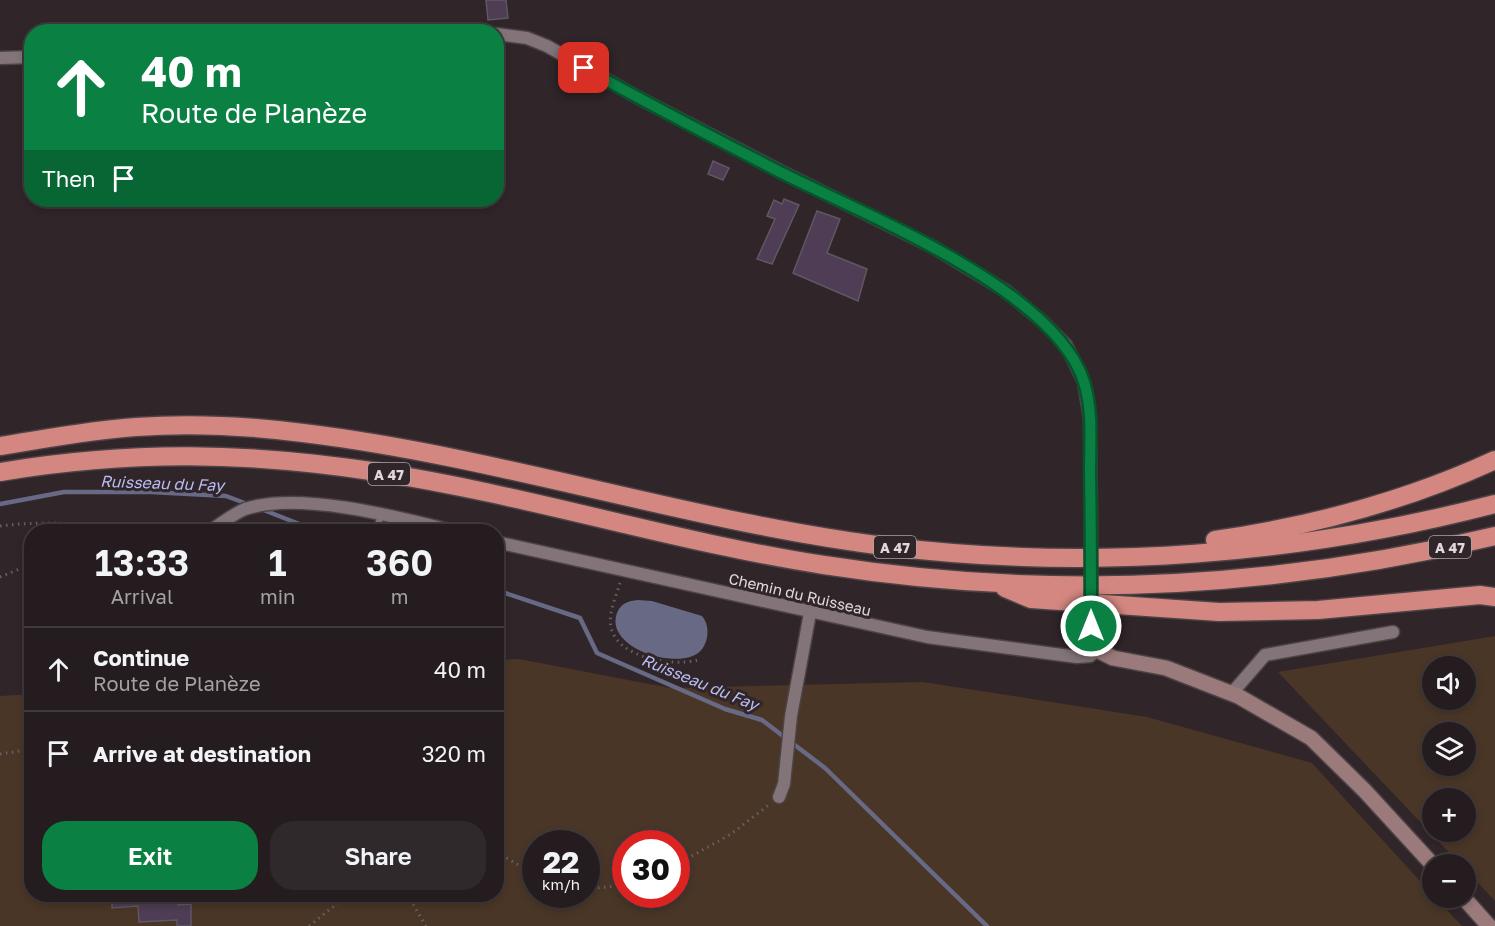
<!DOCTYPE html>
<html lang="en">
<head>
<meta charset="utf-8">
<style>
	:root { --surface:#241c1f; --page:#30292c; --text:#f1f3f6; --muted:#a3a1a4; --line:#413a3d; --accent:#0b8043 }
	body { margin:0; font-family:"Golos Text",sans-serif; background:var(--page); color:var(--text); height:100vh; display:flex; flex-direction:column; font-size:22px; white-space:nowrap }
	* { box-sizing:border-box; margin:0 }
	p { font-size:20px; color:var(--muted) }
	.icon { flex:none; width:33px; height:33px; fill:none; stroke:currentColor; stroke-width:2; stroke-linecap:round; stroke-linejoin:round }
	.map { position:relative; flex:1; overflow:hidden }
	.sheet { position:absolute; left:24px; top:524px; width:480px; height:378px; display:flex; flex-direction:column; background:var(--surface); border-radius:24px; box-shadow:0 3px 9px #0003,0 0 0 2px var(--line) }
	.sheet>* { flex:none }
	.top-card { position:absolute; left:24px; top:24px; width:480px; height:183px; border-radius:24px; box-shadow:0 3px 9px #0003,0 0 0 2px var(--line); background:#0b8043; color:#fff; overflow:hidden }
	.fabs { position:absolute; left:1422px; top:656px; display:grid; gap:12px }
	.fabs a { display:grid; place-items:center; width:54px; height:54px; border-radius:50%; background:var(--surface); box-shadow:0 3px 9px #0003,0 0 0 2px var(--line); font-size:30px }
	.speed { position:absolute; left:522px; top:830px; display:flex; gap:12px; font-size:30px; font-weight:700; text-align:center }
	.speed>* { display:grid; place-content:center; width:78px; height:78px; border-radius:50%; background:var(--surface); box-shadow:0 3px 9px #0003,0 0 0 2px var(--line); line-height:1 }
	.speed small { font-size:15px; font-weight:400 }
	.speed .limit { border:9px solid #d22; background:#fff; color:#111 }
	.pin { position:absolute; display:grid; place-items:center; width:51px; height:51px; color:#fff; margin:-26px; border-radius:12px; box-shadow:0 3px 9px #0006 }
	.me { position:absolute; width:66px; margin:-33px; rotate:0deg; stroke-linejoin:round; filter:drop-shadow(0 0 4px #0008) }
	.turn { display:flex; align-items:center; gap:21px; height:126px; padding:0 18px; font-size:27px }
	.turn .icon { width:78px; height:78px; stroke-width:2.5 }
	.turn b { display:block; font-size:42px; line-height:51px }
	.then { display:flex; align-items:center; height:57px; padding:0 18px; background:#0003; gap:12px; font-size:22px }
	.eta { display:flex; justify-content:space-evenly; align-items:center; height:102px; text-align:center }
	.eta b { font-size:36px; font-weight:600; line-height:42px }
	.cta { display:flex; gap:12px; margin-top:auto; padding:12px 18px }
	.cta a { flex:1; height:69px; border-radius:24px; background:var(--accent); color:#fff; font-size:24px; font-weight:600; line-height:69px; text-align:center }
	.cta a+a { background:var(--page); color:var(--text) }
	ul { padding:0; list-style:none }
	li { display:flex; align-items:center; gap:18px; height:84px; padding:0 18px; border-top:2px solid var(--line) }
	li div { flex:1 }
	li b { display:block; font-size:22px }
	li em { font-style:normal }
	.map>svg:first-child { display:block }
	.green { fill:#493626; fill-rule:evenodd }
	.water { fill:#676985 }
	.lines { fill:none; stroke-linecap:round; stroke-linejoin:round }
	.stream { stroke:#676985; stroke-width:4.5 }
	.building { fill:#4e3d54; stroke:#5f5862; stroke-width:1.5 }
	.lane-casing { stroke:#4c4347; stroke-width:9 }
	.street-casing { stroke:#4c4347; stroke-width:15 }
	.secondary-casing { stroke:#4c4347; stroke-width:18 }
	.highway-casing { stroke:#4c4347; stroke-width:21 }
	.path { stroke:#6a5f63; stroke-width:3; stroke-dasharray:1.5 4.5; stroke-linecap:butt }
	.lane { stroke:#827479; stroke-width:6 }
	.street { stroke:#827479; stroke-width:12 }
	.secondary { stroke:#9a7a7b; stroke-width:15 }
	.highway { stroke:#d38780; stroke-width:18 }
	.street-bridge-casing { stroke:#4c4347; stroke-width:15; stroke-linecap:butt }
	.street-bridge { stroke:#827479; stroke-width:12 }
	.route-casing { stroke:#07532c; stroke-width:15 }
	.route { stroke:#0b8043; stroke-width:10 }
	.labels { text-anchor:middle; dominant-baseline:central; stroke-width:6; stroke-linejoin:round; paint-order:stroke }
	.shield { fill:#302529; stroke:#aca3a6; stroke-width:1.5 }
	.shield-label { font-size:14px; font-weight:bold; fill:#e1d9dc }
	.street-label { font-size:15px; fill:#e1d9dc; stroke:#302529 }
	.water-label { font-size:16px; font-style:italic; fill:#b9bcf1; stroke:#302529 }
</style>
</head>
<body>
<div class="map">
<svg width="1495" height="926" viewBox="0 0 1495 926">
	<rect width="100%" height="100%" fill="#302529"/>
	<!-- green -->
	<g class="green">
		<path d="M1495,636V901L1466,870V864H1460L1278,672ZM1432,666H1466V699H1432ZM1432,732H1466V765H1432ZM1432,798H1466V831H1432Z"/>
		<path d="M519,659L670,688L923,682L1147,717L1312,763L1432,894V897H1435L1462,926H0V696L31,694L32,894H496L497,660ZM536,843H586V894H536ZM626,843H676V894H626Z"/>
	</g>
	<!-- water -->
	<path class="water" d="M638,600L652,601L702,616C709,624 709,637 704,646C691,675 603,651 617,613C621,603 628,601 638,600Z"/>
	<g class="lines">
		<!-- stream -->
		<g class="stream">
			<path d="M0,504L64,492H151L226,496L250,505"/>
			<path d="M261,509L317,531"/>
			<path d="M496,590L580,618L597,653L725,709L762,720L825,768L987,926"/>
		</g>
	</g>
	<!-- building -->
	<g class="building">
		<path d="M486,0H506L508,18L488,20Z"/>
		<path d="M713,161L729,168L723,180L708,174Z"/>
		<path d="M784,199L799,205L772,264L757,259L775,219L767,216L774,200L782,204Z"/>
		<path d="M817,211L840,219L827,253L867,269L858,301L793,273Z"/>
		<path d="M112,894H158V898H177L178,905L191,904V926H177V920L139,922L138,906L112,908Z"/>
	</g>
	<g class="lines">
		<!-- lane casing -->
		<g class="lane-casing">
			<g id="lane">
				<path d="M223,523L229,531"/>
				<path d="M376,531L381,515"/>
			</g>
		</g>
		<!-- street casing -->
		<g class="street-casing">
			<g id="street">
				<path d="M496,34L527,38L547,46L639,98L782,172L933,247L1006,291L1043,322L1066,345L1084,382L1090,419L1091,524"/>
				<path d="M0,58L32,57"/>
				<path d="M210,531C221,524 233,514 245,509C299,491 398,517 453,531"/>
				<path d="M496,542L927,637L1077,657L1090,656L1097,650L1091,636V626"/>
				<path d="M1232,693L1265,655L1393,632"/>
				<path d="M779,797L784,784L791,716L810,613"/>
			</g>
		</g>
		<!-- secondary casing -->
		<g class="secondary-casing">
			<g id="secondary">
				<path d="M1097,650L1113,658L1166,668L1238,696L1311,738L1365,791L1432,864"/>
				<path d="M1463,897L1489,926"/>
			</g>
		</g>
		<!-- highway casing -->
		<g class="highway-casing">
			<g id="highway">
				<path d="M0,446C45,439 90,430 136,427C190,423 249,426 303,433C502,457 693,523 892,547C1093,571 1299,555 1495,504"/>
				<path d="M0,472C132,450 246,452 378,472C528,495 674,542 824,565C1048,600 1275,589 1495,536"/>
				<path d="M1215,540C1312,526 1406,501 1495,460"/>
				<path d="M1005,588L1031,599L1219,612L1318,610L1480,595L1495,597"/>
			</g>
		</g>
		<!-- path -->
		<g class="path">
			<path d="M0,526C49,520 94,524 142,531"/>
			<path d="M0,577L32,564"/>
			<path d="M620,583C616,597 608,613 611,627C617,658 673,667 698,660"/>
			<path d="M0,754L32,749"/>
			<path d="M496,852L536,875"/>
			<path d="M676,865L731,834L770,804"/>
			<path d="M586,889L626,885"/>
			<path d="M407,894L426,926"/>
			<path d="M309,926L349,894"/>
		</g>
		<!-- lane -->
		<use href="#lane" class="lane"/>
		<!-- street -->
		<use href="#street" class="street"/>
		<!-- secondary -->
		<use href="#secondary" class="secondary"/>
		<!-- highway -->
		<use href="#highway" class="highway"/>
		<!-- street-bridge casing -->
		<g class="street-bridge-casing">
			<path id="street-bridge" d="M1091,524V626"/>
		</g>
		<!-- street-bridge -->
		<use href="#street-bridge" class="street-bridge"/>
	</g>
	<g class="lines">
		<!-- route casing -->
		<g class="route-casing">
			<path id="route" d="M584,68C649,104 714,138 780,172C863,214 1055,289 1084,382C1093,410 1090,442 1090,472C1091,523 1091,575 1091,626"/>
		</g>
		<!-- route -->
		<use href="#route" class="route"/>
	</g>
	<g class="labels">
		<!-- shield labels -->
		<g class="shield">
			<rect x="368" y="463" width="42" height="22" rx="4.5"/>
			<rect x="874" y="536" width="42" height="22" rx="4.5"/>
			<rect x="1429" y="536" width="42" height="22" rx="4.5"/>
		</g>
		<g class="shield-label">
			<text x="389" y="474">A 47</text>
			<text x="895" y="547">A 47</text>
			<text x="1450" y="547">A 47</text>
		</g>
		<!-- street labels -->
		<g class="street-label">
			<text transform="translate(800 594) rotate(13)">Chemin du Ruisseau</text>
		</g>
		<!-- water labels -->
		<g class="water-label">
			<text transform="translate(162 483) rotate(2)">Ruisseau du Fay</text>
			<text transform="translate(700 682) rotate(22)">Ruisseau du Fay</text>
		</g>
	</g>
</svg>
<div class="fabs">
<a><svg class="icon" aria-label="sound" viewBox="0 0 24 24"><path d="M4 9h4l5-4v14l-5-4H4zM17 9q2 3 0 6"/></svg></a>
<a><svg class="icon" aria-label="layers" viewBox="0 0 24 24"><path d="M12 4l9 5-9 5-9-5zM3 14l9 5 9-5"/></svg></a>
<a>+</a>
<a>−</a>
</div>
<div class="speed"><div>22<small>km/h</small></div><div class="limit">30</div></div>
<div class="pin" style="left:584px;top:68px;background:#d93025"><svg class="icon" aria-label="arrive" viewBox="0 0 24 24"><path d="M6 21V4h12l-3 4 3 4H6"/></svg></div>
<svg class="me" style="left:1091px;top:626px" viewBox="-20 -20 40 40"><circle r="17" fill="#0b8043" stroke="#fff" stroke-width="3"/><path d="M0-11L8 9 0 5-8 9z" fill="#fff"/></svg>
<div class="top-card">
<div class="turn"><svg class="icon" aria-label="ahead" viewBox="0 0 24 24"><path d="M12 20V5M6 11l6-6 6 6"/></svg><div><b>40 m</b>Route de Planèze</div></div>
<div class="then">Then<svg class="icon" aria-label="arrive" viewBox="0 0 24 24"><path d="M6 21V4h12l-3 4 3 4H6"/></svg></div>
</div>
<section class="sheet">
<div class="eta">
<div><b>13:33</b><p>Arrival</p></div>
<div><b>1</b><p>min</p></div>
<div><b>360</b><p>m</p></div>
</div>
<ul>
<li><svg class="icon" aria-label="ahead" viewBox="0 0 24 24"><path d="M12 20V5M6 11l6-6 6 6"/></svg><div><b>Continue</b><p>Route de Planèze</p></div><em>40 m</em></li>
<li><svg class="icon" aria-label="arrive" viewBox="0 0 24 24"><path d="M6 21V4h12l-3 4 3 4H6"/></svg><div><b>Arrive at destination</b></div><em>320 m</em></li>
</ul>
<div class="cta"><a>Exit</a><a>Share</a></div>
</section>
</div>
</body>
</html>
